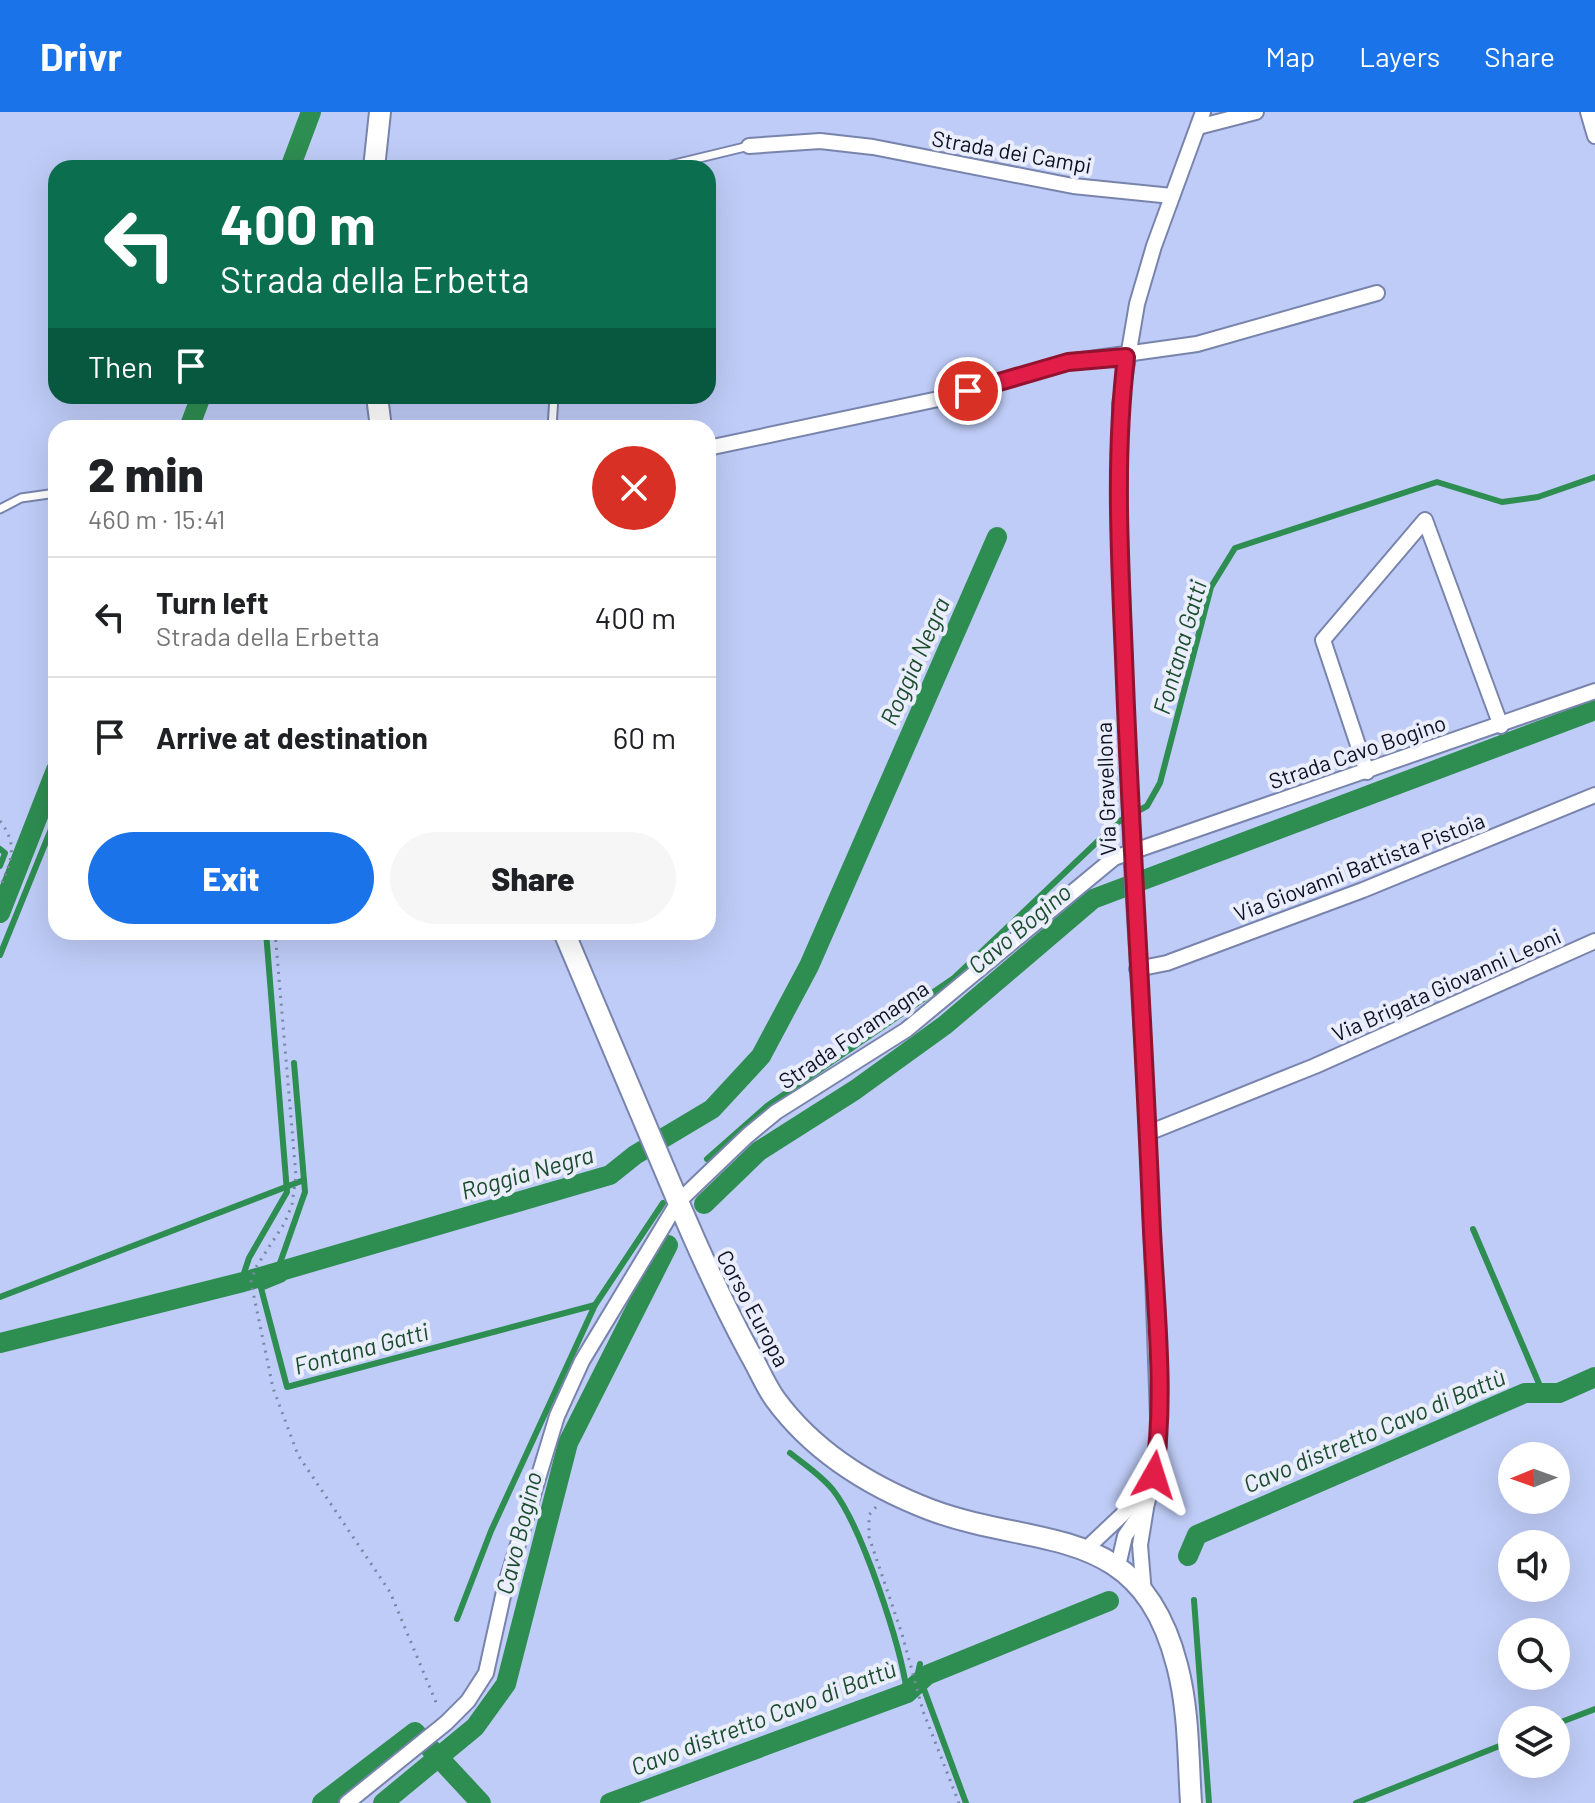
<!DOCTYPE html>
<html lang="en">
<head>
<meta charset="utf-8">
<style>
	:root { --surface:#fff; --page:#f6f6f6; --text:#202124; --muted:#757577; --line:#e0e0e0; --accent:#1a73e8 }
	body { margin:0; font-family:Barlow,sans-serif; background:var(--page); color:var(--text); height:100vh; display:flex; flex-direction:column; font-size:30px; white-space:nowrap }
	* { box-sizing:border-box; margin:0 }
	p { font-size:26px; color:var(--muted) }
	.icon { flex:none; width:44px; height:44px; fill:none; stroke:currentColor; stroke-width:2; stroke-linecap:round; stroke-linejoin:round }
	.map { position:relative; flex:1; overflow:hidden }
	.details { position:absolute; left:48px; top:308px; width:668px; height:520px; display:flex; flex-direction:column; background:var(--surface); border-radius:24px; box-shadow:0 8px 32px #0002 }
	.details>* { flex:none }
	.hud { position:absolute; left:48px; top:48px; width:668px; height:244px; border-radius:24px; box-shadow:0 8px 32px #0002; background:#0b6e4f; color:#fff; overflow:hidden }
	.needle { width:52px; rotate:269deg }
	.tools { position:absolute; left:1498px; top:1330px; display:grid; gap:16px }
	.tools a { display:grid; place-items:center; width:72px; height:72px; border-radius:50%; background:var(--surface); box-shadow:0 8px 32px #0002; font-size:40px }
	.pin { position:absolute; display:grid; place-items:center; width:68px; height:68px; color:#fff; margin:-34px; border:4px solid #fff; border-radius:50%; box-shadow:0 2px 8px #0007 }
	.me { position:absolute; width:88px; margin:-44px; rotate:6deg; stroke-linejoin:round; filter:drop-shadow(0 0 6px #0008) }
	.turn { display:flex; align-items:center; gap:28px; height:168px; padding:0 40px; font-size:36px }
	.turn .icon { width:104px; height:104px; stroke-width:2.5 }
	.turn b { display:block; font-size:56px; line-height:68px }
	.then { display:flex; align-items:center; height:76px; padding:0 40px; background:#0003; gap:16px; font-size:30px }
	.round { display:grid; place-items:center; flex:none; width:84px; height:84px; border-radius:42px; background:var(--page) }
	.headline { display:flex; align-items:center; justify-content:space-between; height:136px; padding:0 40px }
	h1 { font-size:48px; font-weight:800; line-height:60px }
	.primary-button { display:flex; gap:16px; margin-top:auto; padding:16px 40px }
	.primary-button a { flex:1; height:92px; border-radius:48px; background:var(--accent); color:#fff; font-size:32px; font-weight:800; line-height:92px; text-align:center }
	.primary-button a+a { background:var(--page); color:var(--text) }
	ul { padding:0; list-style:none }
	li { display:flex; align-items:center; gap:24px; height:120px; padding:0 40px; border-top:2px solid var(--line) }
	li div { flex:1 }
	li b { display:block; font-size:30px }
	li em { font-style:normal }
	header { display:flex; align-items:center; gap:48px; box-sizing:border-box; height:112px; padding:0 40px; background:var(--accent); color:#fff }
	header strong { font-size:38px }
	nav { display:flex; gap:44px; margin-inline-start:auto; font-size:28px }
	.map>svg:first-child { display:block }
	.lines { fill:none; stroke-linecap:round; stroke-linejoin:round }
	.stream { stroke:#2e8d51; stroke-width:6 }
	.canal { stroke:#2e8d51; stroke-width:20 }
	.service-casing { stroke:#7884ac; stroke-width:11 }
	.minor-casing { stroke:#7884ac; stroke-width:18 }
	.secondary-casing { stroke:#7884ac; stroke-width:24 }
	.path { stroke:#7b85a5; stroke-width:3; stroke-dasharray:2 6; stroke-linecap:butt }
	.service { stroke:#fff; stroke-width:7 }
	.minor { stroke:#fff; stroke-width:14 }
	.secondary { stroke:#fff; stroke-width:20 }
	.route-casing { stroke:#92132f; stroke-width:20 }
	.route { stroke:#e11d48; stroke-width:14 }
	.labels { text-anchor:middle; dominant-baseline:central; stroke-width:8; stroke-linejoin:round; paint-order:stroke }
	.street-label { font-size:22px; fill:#0d111f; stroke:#eaeefc }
	.water-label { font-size:24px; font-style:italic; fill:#1c4c2c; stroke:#eaeefc }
</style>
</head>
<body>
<header>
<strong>Drivr</strong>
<nav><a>Map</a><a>Layers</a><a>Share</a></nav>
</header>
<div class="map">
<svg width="1595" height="1691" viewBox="0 0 1595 1691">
	<rect width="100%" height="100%" fill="#bfccf7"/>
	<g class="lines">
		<!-- stream -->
		<g class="stream">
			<path d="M0,737L5,741L0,754"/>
			<path d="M0,843L56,705"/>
			<path d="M294,951L305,1080L280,1151L283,1167L261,1176L287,1275L595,1193"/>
			<path d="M707,1047L767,994L954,866L1118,710L1147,694L1160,671L1211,475L1235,436L1437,370L1502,390L1538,385L1595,365"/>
			<path d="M1473,1117L1543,1281"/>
			<path d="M241,1170L249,1146L287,1080L266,820"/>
			<path d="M0,1185L304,1068"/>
			<path d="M790,1341C804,1352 822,1364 833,1378C862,1415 901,1534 907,1581"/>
			<path d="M1194,1488L1209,1691"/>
			<path d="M457,1507L491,1419L595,1193L663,1091"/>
			<path d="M920,1552L918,1561L966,1691"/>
			<path d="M1556,1612L1595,1597"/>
			<path d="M1356,1691L1512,1629"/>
		</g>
		<!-- canal -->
		<g class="canal">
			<path d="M290,56L311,0"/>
			<path d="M189,316L201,284"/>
			<path d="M0,801L56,658"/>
			<path d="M704,1092L759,1039L855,978L945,913L1093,787L1595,598"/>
			<path d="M0,1231L243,1170L610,1063L635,1043L712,997L761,944L809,854L997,425"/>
			<path d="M1188,1444L1197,1423L1525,1281H1559L1595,1265"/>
			<path d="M322,1691L415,1620L481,1691"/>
			<path d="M383,1691L475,1615L506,1572L568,1331L668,1133"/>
			<path d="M610,1691L907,1581L927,1563L1109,1489"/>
		</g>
		<!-- service casing -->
		<g class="service-casing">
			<g id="service">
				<path d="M658,56L749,34"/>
				<path d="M552,316L554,284"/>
				<path d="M0,397L21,386L56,381"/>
			</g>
		</g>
		<!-- minor casing -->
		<g class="minor-casing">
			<g id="minor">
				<path d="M1588,0L1595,24"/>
				<path d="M1198,15L1256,0"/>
				<path d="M749,34L820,29L873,35L1073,74L1172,84"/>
				<path d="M708,336L943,286L1068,250L1197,232L1377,181"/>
				<path d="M1367,660L1323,528L1425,408L1501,614"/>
				<path d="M1137,857L1167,851L1363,778L1595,683"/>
				<path d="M1148,1021L1315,954L1595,829"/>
				<path d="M1086,1437L1122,1403L1152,1367"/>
				<path d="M1118,1454L1125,1424L1147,1392L1159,1334L1148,1021L1132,755L1120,428V292L1137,192L1154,134L1203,0"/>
				<path d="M1144,1482L1140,1433L1146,1396"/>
				<path d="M347,1691L446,1611L468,1589L486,1561L505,1475L557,1304L582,1249L678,1090L747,1024L776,1000L906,918L1114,746L1595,579"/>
			</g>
		</g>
		<!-- secondary casing -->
		<g class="secondary-casing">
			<g id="secondary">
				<path d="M374,56L380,0"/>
				<path d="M377,284L381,316"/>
				<path d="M564,820C602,909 639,998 677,1087C699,1139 722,1190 749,1240C758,1255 765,1273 775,1287C813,1339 871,1375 931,1398C1039,1438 1140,1409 1177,1553C1189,1598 1188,1645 1191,1691"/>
			</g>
		</g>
		<!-- path -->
		<g class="path">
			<path d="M0,709C19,734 11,749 0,775"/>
			<path d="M275,820L296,1064L292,1093L284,1112L256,1155L251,1170L273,1276L298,1343L390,1480L438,1595"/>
			<path d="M876,1395L869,1403V1425L902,1522L923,1599L959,1691"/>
		</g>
		<!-- service -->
		<use href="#service" class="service"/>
		<!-- minor -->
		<use href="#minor" class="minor"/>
		<!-- secondary -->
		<use href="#secondary" class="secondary"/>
	</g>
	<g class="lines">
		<!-- route casing -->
		<g class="route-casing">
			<path id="route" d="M968,279L1068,250L1126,245C1113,353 1121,463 1125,571C1132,747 1144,922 1151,1097C1154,1181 1167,1281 1154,1363"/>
		</g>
		<!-- route -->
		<use href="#route" class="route"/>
	</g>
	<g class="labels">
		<!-- street labels -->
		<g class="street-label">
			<text transform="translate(1012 39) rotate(10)">Strada dei Campi</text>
			<text transform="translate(1357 639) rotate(-19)">Strada Cavo Bogino</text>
			<text transform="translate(1105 677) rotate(-92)">Via Gravellona</text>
			<text transform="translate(1359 754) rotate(-21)">Via Giovanni Battista Pistoia</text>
			<text transform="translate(1446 872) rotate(-24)">Via Brigata Giovanni Leoni</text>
			<text transform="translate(853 922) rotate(-34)">Strada Foramagna</text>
			<text transform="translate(754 1196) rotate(62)">Corso Europa</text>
		</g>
		<!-- water labels -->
		<g class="water-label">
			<text transform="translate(1179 535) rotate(-74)">Fontana Gatti</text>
			<text transform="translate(914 549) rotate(-66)">Roggia Negra</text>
			<text transform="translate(1019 816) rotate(-40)">Cavo Bogino</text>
			<text transform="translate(527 1060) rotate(-16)">Roggia Negra</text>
			<text transform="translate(361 1236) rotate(-15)">Fontana Gatti</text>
			<text transform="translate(1374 1318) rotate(-23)">Cavo distretto Cavo di Battù</text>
			<text transform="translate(518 1421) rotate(-76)">Cavo Bogino</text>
			<text transform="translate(763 1605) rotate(-21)">Cavo distretto Cavo di Battù</text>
		</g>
	</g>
</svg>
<div class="tools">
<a><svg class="needle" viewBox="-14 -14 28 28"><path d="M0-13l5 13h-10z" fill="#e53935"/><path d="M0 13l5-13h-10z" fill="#757577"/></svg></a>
<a><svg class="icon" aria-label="sound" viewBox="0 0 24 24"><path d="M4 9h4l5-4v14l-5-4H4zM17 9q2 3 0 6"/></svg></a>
<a><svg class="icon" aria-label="search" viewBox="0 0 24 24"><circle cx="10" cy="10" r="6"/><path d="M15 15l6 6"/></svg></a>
<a><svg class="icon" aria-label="layers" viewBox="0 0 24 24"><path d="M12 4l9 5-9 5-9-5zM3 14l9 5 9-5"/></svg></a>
</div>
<div class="pin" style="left:968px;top:279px;background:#d93025"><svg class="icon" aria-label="arrive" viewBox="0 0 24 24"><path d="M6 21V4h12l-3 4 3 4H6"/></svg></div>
<svg class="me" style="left:1154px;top:1363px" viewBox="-20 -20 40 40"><path d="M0-17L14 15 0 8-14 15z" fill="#e11d48" stroke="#fff" stroke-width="4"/></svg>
<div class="hud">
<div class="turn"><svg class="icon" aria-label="left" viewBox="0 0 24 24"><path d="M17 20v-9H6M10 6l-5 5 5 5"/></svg><div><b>400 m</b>Strada della Erbetta</div></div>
<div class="then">Then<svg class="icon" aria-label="arrive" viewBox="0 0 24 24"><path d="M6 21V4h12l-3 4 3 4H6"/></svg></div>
</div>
<section class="details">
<div class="headline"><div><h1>2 min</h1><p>460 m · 15:41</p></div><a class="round" style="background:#d93025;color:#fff"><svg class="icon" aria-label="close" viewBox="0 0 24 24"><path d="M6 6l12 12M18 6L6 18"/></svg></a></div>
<ul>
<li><svg class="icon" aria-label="left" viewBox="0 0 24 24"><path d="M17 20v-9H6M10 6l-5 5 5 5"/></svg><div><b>Turn left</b><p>Strada della Erbetta</p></div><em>400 m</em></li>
<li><svg class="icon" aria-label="arrive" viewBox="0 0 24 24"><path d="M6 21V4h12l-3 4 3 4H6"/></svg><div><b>Arrive at destination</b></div><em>60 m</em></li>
</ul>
<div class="primary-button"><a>Exit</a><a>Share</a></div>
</section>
</div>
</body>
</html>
